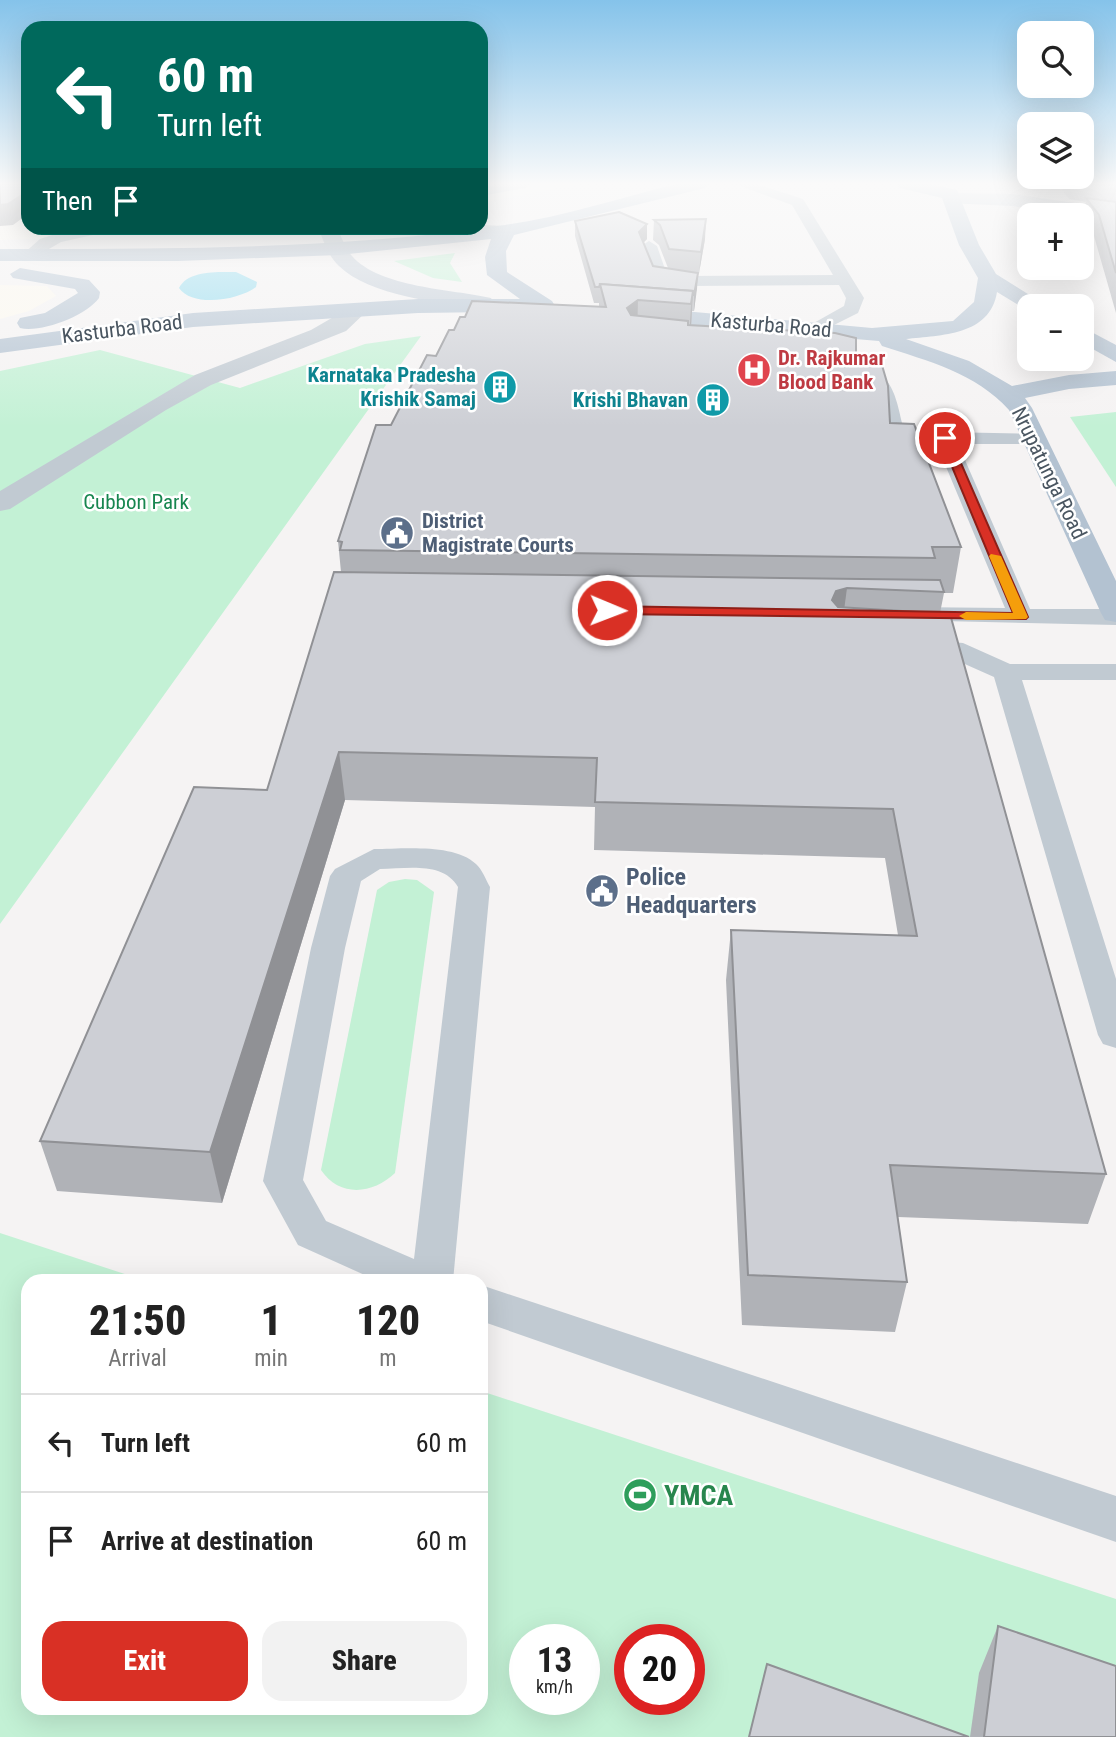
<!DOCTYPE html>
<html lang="en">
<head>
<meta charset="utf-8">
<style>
	:root { --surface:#fff; --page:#f2f2f2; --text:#222; --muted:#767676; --line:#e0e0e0; --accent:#d93025 }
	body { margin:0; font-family:"Roboto Condensed",sans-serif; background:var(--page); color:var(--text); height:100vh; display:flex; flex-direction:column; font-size:26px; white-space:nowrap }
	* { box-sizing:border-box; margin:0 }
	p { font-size:23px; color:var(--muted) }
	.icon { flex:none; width:38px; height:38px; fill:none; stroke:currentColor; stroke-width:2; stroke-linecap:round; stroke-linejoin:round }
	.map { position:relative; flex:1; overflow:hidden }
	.side { position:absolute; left:21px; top:1274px; width:467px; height:441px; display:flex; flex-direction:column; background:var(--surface); border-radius:21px; box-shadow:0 7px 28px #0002 }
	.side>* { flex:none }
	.hud { position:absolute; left:21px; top:21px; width:467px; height:214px; border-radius:21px; box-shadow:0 7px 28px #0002; background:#00695c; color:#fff; overflow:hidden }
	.controls { position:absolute; left:1017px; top:21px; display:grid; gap:14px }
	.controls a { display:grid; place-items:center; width:77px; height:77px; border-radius:14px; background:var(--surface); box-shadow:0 7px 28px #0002; font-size:35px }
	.speed { position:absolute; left:509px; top:1624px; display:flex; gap:14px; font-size:35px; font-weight:700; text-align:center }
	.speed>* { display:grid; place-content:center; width:91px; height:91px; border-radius:50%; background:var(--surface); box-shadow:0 7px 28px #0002; line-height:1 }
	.speed small { font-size:18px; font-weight:400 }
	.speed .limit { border:10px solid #d22; background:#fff; color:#111 }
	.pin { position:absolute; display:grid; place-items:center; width:60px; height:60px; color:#fff; margin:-30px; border:4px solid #fff; border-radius:50%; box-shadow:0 2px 7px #0007 }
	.me { position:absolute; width:77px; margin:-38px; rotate:91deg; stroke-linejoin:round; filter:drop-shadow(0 0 5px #0008) }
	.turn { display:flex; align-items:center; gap:24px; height:147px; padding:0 21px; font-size:32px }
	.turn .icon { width:91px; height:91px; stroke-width:2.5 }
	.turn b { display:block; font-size:49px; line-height:60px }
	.then { display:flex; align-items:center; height:66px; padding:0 21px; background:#0003; gap:14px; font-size:26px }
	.eta { display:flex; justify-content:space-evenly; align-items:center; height:119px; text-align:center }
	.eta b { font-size:42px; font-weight:800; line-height:49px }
	.primary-button { display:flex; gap:14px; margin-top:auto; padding:14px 21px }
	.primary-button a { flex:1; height:80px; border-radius:21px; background:var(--accent); color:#fff; font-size:28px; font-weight:800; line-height:80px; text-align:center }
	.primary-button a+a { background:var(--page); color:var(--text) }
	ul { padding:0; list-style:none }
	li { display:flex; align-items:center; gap:21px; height:98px; padding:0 21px; border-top:2px solid var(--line) }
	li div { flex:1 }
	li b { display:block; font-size:26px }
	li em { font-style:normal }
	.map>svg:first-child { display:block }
	.commercial { fill:#fdf9ef }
	.green { fill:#c3f1d5; fill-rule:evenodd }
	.water { fill:#90daee }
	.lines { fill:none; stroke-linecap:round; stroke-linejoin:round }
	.lane { fill:#c1cad2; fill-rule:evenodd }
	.street { fill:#c1cad2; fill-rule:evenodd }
	.secondary { fill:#c1cbd6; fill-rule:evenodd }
	.primary { fill:#b3c2d1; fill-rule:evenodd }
	.wall { fill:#b0b2b7 }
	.shaded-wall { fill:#909195 }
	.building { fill:#cdcfd5; stroke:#909195; stroke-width:2 }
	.route { fill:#d93025; stroke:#8d1f18; stroke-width:2 }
	.slow { fill:#f59e0b }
	.labels { text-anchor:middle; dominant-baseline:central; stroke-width:5; stroke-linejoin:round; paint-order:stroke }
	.far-street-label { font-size:21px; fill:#4a5661; stroke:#fff }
	.far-health-label { font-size:21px; font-weight:bold; fill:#be3a42; stroke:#fff; text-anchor:start }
	.far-culture-label { font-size:21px; font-weight:bold; fill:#0d838f; stroke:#fff; text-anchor:end }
	.far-park-label { font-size:21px; fill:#17864f; stroke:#fff }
	.far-service-label { font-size:21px; font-weight:bold; fill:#4e5e75; stroke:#fff; text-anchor:start }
	.service-label { font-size:24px; font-weight:bold; fill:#4e5e75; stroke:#fff; text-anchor:start }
	.near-leisure-label { font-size:28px; font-weight:bold; fill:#27864d; stroke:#fff; text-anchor:start }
</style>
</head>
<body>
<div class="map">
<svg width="1116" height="1737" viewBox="0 0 1116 1737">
	<rect width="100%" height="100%" fill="#f5f3f3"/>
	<!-- commercial -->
	<g class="commercial">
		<path d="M0,184H28V228H162L66,238L0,240Z"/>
		<path d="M481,184H578L481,203Z"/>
		<path d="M0,285L47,286L56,296L29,311L0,319Z"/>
	</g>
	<!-- green -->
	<g class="green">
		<path d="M455,253L450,263L462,282L433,278L394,261Z"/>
		<path d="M421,336L0,924V371L100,350L240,388L365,344Z"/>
		<path d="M1116,412V487L1070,417Z"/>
		<path d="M405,879L417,880L434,892L395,1173C373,1194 340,1198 321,1170L377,890L389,882Z"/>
		<path d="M0,1233L146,1281H28V1708H481V1391L1116,1599V1737H0ZM525,1640H584V1699H525ZM630,1640H690V1699H630Z"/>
	</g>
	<!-- water -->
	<path class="water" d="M236,272L257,282L256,287C239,300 193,308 179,288C188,270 218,272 236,272Z"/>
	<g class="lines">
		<!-- lane -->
		<g class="lane">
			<path d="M500,184H532L525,188L481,196V187Z"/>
			<path d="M735,184H757L803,199L864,298L858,313L818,333L812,332L809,328L812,324L844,306L846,298L839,285L685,286L653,279L641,246L649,241L657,246L666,272L685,276L833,275L792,205Z"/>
			<path d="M481,225L507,226L515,231C506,240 463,237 454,228H481Z"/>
			<path d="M74,228H113L111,231L61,242L30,260L22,255L40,239Z"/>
			<path d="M862,365C892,373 896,397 902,423L899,427H885L882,423L875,389L852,371Z"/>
			<path d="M945,432L1041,434L1045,438L1034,444H958L1030,609H1116V625L898,620L894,615L898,610L907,607L1005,608L934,438Z"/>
			<path d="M917,639L963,643L1010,664H1116V680H1022L1116,979V1048L1103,1044L1098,1035L994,677L949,657L908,653L904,647L908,641Z"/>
			<path d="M374,849C402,849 454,843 476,864C482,869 486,880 490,887L453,1281H378L298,1245L263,1181L311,948L330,876L335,869ZM380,869C406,869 443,861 458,887L414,1259L326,1221L303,1180L345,948L361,881Z"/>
			<path d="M481,1285L1116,1496V1542L481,1321Z"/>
		</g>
		<!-- street -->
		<path class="street" d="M356,304L367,311L346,331L211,385L166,410L10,509L0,511V491L195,375L311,330Z"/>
		<!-- secondary -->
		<g class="secondary">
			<path d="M952,193L1013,194L1116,209V221L1013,206L945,203L943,199Z"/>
			<path d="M318,228H337C342,237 345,249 352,256C380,288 452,289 491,298L494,303L483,309C442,303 369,296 339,266C328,256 324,241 318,228Z"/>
		</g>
		<!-- primary -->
		<g class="primary">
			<path d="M676,184H708L705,188L514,235L506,251L507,272L552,301L555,306L552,311L418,313L193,327L0,353V339L193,313L418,299H520L487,275L485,257L491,239L339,255L178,261H0V249C168,249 338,250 505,225C562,217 620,198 676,184Z"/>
			<path d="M897,184H931L957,190L979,245L996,274L1047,306H1029L1028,311L997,292C990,336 941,335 906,339L969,361L1012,386L1069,375L1116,371V385L1069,389L1025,398L1032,408L1116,581V622L1105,620L1101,613L1009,410C976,373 928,361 882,346L879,341L639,321L628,314L639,307L872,328L953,321L974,302L978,278L959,245L942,198L900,188Z"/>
			<path d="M20,268L89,280L100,292L99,298C86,316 41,333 20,328L17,323L20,318L45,313L78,293L75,289L13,278L10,274Z"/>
			<path d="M1082,327L1116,345V362L1082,343Z"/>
		</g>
	</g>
	<!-- wall -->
	<g class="wall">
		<path d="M1058,184H1116V313L1094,236L1082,219L1086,202L1069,199Z"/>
		<path d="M654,220L705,239L699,273H698L694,311H692L691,325L856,354L890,423L961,547L953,593H944L940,613L1106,1174L1088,1224L898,1217L907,1282L895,1332L742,1325L726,980L731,930L898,935L885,858L594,850L595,807L345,800L222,1203L57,1191L40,1141L267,790L341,572L338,541L391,425L454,330L465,317L599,307V303H594L575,236V221L647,224V239L643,243L653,266L668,268L659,245L653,240Z"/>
		<path d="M998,1626L1116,1737H970L979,1673Z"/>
	</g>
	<!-- shaded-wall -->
	<g class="shaded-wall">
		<path d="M28,191V214L13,225L0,226V205Z"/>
		<path d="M706,219L705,239L699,273L701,252Z"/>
		<path d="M647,224V239L639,247V232Z"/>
		<path d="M698,273L697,289L694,311V295Z"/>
		<path d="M693,291L691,328L689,342L691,304Z"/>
		<path d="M638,300L637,338L627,308Z"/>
		<path d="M847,588L841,633L832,600L836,591Z"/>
		<path d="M339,752L345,800L222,1203L210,1152Z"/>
	</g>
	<!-- building -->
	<g class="building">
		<path d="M0,184H28V191L8,204L0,205Z"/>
		<path d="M1086,198L1116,202V273L1099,215Z"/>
		<path d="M619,212L647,224L639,232L653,266L698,273L694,295H692L693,291L600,284L599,287H595L575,221Z"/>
		<path d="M706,219L701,252L669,249L660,225L654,220Z"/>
		<path d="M600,284L693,291L691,304L638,300L627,308L631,315L688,321V325L835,333L856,338V354L879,355L888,386L890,423L914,424L961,547H932L935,558L340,550L342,542L338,541L376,425H391L427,355L436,356L449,330H454L460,317H465L472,301L606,307Z"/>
		<path d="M334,572L940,580L944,592L847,588L836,591L832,600L838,607L950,614L1106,1174L890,1165L907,1282L748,1275L731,930L917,936L893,809L595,802L597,758L339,752L210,1152L40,1141L194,787L267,790Z"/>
		<path d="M998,1626L1116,1666V1737H984Z"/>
		<path d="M767,1664L969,1737H749Z"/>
	</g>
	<!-- sky -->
	<linearGradient id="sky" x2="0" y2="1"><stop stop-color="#85c3ea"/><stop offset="0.43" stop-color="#fafafa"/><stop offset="1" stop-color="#fafafa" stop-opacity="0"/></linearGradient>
	<rect width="1116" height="427" fill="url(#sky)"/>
	<!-- route -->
	<path class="route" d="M945,435L950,438L1028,617L1026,619L607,614L601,610L607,606L1013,613L940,438Z"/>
	<!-- slow -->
	<path class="slow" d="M991,554L1001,556L1028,617L1026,619L966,620L959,616L966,612L1013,613L989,556Z"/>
	<!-- icons -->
	<defs>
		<g id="hospital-disc" transform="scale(1.75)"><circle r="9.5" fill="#e0444e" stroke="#fff"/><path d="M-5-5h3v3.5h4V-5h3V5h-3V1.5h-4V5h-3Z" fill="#fff"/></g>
		<g id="building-disc" transform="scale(1.75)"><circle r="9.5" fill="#0f9aa8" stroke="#fff"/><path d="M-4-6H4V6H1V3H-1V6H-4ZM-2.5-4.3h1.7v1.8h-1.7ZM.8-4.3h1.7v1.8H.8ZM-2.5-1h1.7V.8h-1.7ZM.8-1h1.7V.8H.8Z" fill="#fff"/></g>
		<g id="civic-disc" transform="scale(1.75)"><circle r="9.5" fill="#5c6f8a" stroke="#fff"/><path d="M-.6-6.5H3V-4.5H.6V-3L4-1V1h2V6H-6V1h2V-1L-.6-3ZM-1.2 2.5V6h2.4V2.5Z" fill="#fff"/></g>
		<g id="stadium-disc" transform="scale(1.75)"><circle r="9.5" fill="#2e9e5b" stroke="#fff"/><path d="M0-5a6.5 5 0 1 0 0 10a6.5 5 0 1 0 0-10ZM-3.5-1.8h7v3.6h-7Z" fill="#fff"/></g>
	</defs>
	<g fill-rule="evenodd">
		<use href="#hospital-disc" x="754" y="370"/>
		<use href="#building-disc" x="500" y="387"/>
		<use href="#building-disc" x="713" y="400"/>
		<use href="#civic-disc" x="397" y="533"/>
		<use href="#civic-disc" x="602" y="891"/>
		<use href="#stadium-disc" x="640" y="1495"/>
	</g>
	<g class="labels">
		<!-- far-street labels -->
		<g class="far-street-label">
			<text transform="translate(771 325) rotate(5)">Kasturba Road</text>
			<text transform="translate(122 329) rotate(-7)">Kasturba Road</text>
			<text transform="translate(1049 473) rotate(64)">Nrupatunga Road</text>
		</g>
		<!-- far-health labels -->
		<g class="far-health-label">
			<text x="778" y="358">Dr. Rajkumar<tspan x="778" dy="24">Blood Bank</tspan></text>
		</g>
		<!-- far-culture labels -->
		<g class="far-culture-label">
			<text x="476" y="375">Karnataka Pradesha<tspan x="476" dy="24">Krishik Samaj</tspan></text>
			<text x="688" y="400">Krishi Bhavan</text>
		</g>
		<!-- far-park labels -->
		<g class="far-park-label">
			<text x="136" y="502">Cubbon Park</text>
		</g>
		<!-- far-service labels -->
		<g class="far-service-label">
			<text x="422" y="521">District<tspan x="422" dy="24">Magistrate Courts</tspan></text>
		</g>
		<!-- service labels -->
		<g class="service-label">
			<text x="626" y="877">Police<tspan x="626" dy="28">Headquarters</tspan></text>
		</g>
		<!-- near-leisure labels -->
		<g class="near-leisure-label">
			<text x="664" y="1495">YMCA</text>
		</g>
	</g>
</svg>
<div class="controls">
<a><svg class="icon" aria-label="search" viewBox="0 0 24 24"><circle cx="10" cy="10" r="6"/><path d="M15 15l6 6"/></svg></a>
<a><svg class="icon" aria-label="layers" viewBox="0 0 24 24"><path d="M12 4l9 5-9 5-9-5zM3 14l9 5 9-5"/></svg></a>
<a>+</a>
<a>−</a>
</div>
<div class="speed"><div>13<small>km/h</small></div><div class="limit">20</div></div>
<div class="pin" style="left:945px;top:438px;background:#d93025"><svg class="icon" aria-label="arrive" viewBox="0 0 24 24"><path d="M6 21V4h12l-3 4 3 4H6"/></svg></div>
<svg class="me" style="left:607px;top:610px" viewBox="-20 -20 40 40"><circle r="17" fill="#d93025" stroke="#fff" stroke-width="3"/><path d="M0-11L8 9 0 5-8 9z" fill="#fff"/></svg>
<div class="hud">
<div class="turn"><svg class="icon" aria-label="left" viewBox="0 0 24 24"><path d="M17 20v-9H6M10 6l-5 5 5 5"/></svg><div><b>60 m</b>Turn left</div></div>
<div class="then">Then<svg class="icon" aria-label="arrive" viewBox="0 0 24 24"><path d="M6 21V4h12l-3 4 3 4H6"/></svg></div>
</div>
<section class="side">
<div class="eta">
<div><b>21:50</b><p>Arrival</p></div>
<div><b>1</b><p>min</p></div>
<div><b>120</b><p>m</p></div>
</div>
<ul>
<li><svg class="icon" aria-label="left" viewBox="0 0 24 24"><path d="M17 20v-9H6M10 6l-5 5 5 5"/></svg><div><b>Turn left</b></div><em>60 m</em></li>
<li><svg class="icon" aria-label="arrive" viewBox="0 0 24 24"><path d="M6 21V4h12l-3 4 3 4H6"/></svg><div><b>Arrive at destination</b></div><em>60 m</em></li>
</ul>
<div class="primary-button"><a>Exit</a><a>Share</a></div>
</section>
</div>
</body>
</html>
